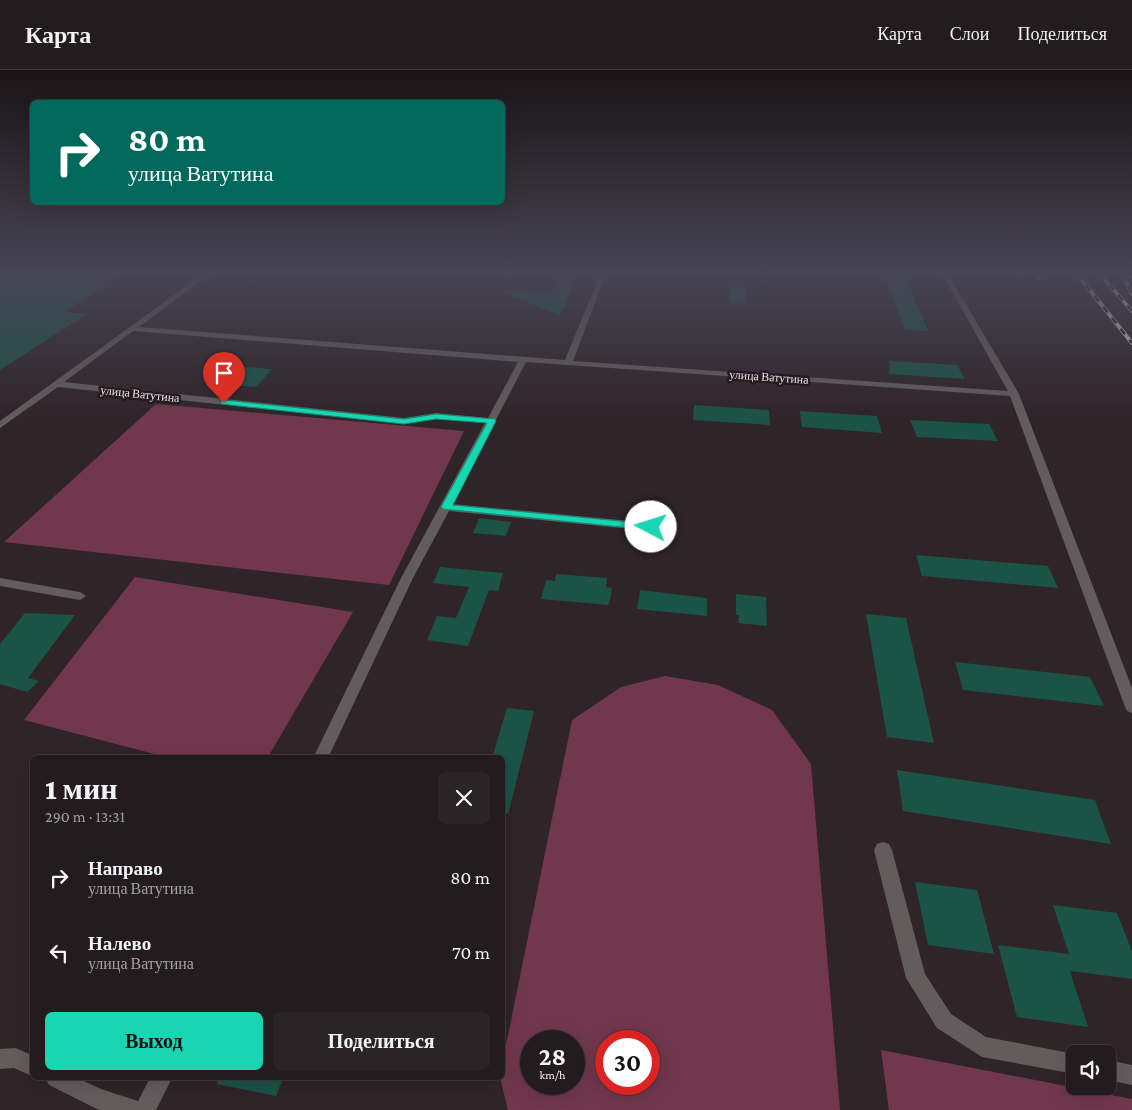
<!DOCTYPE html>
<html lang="ru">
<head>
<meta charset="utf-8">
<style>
	:root { --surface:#231b1e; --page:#2b2427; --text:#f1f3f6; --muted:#a3a1a4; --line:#40393c; --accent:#19d5b2 }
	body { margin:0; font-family:"Crimson Pro",serif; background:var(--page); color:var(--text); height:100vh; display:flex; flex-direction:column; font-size:19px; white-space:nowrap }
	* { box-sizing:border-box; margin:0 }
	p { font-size:16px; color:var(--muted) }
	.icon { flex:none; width:28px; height:28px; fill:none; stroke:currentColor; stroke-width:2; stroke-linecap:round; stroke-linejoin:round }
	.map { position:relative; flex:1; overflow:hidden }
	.details { position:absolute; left:30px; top:685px; width:475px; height:325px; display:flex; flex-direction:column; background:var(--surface); border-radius:8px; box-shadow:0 5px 20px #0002,0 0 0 1px var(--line) }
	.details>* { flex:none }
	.hud { position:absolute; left:30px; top:30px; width:475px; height:105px; border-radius:8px; box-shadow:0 5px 20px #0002,0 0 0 1px var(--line); background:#00695c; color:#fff; overflow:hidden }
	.fabs { position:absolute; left:1066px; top:975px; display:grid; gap:10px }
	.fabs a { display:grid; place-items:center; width:50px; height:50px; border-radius:8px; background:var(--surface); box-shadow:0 5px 20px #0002,0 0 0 1px var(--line); font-size:25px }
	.speed { position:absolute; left:520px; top:960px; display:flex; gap:10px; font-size:25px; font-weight:700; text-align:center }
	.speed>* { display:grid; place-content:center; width:65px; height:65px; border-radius:50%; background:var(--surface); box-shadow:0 5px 20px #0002,0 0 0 1px var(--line); line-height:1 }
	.speed small { font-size:12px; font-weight:400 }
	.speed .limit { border:8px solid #d22; background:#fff; color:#111 }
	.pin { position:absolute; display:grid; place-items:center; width:42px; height:42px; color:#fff; margin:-51px -21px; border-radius:50% 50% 50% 0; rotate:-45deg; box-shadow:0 0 5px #0007 }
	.pin .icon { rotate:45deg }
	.me { position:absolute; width:55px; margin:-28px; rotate:275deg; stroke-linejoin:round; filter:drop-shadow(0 0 4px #0008) }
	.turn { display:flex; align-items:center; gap:18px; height:105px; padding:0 15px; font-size:22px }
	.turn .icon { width:65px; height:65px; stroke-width:2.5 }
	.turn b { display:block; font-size:35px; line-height:42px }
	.round { display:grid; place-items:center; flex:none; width:52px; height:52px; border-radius:8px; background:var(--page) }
	.summary { display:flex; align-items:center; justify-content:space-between; height:85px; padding:0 15px }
	h1 { font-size:30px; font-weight:800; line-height:38px }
	.action { display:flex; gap:10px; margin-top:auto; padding:10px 15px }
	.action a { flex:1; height:58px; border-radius:8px; background:var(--accent); color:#111; font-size:20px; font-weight:800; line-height:58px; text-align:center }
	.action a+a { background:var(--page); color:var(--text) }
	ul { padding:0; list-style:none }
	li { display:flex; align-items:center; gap:15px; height:75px; padding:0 15px }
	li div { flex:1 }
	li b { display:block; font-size:19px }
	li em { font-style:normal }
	header { display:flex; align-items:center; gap:30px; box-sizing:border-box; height:70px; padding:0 25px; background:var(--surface); border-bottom:1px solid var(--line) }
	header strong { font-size:24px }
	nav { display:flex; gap:28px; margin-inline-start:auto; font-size:18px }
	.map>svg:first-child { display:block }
	.green { fill:#71374d; fill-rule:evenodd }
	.building { fill:#1b5346 }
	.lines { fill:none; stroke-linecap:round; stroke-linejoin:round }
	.minor { fill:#625c5d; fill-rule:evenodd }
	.rail-casing { stroke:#d4ccce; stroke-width:4 }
	.rail { stroke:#251b1e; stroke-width:2.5; stroke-dasharray:7; stroke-linecap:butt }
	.route { fill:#19d5b2; stroke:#108a74 }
	.labels { text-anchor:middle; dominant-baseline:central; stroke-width:5; stroke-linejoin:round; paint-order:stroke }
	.far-street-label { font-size:12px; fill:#ebe3e5; stroke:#251b1e }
</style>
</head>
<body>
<header>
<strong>Карта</strong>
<nav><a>Карта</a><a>Слои</a><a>Поделиться</a></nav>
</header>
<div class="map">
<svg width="1132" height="1040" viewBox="0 0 1132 1040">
	<rect width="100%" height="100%" fill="#2f2428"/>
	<!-- green -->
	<g class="green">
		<path d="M156,334L464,361L389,515L4,472Z"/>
		<path d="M135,507L353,542L268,687H166L24,650Z"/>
		<path d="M665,606L718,615L772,640L811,694L840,1040H508L500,1008H502L503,990L572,650L621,617ZM574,971V1014H531V971ZM606,971H649V1014H606Z"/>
		<path d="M881,980L1132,1029V1040H889Z"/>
	</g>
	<!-- building -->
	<g class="building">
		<path d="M0,204H117L102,213L108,214L64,242L87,244L0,300Z"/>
		<path d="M562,204H576L564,239H562L559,245L504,223L505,220L550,223Z"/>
		<path d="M884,204H904L928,261L905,260Z"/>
		<path d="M730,212L745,213L746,234L729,233Z"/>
		<path d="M890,291L957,295L965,309L889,304Z"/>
		<path d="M231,296L272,299L256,317L214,314Z"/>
		<path d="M694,335L769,340L770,355L693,350Z"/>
		<path d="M800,341L877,346L882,363L802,357Z"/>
		<path d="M910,350L989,354L998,371L917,367Z"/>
		<path d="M479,448L511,452L506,466L473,463Z"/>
		<path d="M916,485L1048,496L1058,518L922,506Z"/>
		<path d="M440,497L503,503L498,521L489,520L468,576L427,570L437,546L456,548L469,517L433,513Z"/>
		<path d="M556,504L607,508L606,517L612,518L609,535L541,529L546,510L555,511Z"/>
		<path d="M640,520L707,528V546L637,539Z"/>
		<path d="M736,524L766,527L767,556L738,553L739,545H736Z"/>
		<path d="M25,543L75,545L28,608L39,611L27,622L0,614V574Z"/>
		<path d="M866,544L906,548L934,673L887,667Z"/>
		<path d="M955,592L1090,607L1104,636L963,620Z"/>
		<path d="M507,638L534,641L508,744L502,743V688H492Z"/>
		<path d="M897,700L1095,730L1111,774L903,741Z"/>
		<path d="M915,812L977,820L994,884L928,875Z"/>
		<path d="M1053,835L1117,843L1132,881V909L1070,901L1088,957L1017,947L998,875L1069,884Z"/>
		<path d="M218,1008H283L276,1026L217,1014Z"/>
	</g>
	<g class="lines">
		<!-- minor -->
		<g class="minor">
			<path d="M203,204H210L139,257L565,290L600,204H606L573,291L1008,321L942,204H948L1019,324L1132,618V643L1127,641L1125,637L1010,326L526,292L452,434L651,453L657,457L651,461L449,441L413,508L328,688H313L401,508L485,353L436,349L404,354L58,317L0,358V351ZM133,261L518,292L488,348L436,343L404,348L64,312Z"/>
			<path d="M0,508L80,522L86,526L80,530L0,516Z"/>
			<path d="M883,772L889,774L892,780L925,904L951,944L986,967L1075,984V1004L982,987L937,958L906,908L874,780L877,774Z"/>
			<path d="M15,978L32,985V1006L14,998L0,999V979Z"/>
			<path d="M1108,990L1132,995V1015L1108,1010Z"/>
			<path d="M45,1008H77L101,1019L138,1031L150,1008H172L156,1040H99L49,1015Z"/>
		</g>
		<!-- rail casing -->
		<g class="rail-casing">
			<g id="rail">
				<path d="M1037,204L1039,208"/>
				<path d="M1077,204L1132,273"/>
				<path d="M1100,204L1132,241"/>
				<path d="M1122,204L1132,224"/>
				<path d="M60,206L63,204"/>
				<path d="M1131,206L1132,204"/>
			</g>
		</g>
		<!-- rail -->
		<use href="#rail" class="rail"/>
	</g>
	<!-- sky -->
	<linearGradient id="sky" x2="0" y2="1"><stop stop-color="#1a1416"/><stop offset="0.58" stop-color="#474553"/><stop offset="1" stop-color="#474553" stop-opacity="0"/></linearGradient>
	<rect width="1132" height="349" fill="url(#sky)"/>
	<!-- route -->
	<path class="route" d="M224,330L404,349L436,344L495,349L496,351L453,435L651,454L656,457L651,460L443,439L441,437L487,353L436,349L404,354L221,334V331Z"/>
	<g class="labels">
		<!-- far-street labels -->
		<g class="far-street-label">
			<text transform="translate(769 307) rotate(4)">улица Ватутина</text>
			<text transform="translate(140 324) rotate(6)">улица Ватутина</text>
		</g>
	</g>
</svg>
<div class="fabs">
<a><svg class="icon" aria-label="sound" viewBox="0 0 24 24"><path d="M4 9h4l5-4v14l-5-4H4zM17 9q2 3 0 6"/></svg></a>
</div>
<div class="speed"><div>28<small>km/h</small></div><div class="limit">30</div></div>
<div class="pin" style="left:224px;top:333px;background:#d93025"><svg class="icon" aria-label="arrive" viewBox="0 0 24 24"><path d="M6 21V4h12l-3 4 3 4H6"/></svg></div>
<svg class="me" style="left:651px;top:457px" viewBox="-20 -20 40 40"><circle r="19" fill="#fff"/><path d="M0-13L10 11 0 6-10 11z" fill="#19d5b2"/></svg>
<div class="hud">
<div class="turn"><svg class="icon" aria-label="right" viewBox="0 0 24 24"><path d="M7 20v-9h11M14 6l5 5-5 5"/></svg><div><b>80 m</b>улица Ватутина</div></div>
</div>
<section class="details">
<div class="summary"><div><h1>1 мин</h1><p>290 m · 13:31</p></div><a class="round"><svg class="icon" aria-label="close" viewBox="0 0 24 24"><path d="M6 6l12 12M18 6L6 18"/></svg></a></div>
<ul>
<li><svg class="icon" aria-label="right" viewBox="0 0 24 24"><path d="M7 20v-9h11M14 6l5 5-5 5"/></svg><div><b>Направо</b><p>улица Ватутина</p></div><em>80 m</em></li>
<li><svg class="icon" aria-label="left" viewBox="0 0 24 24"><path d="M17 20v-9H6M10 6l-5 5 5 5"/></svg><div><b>Налево</b><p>улица Ватутина</p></div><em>70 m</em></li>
</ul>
<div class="action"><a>Выход</a><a>Поделиться</a></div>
</section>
</div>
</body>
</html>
